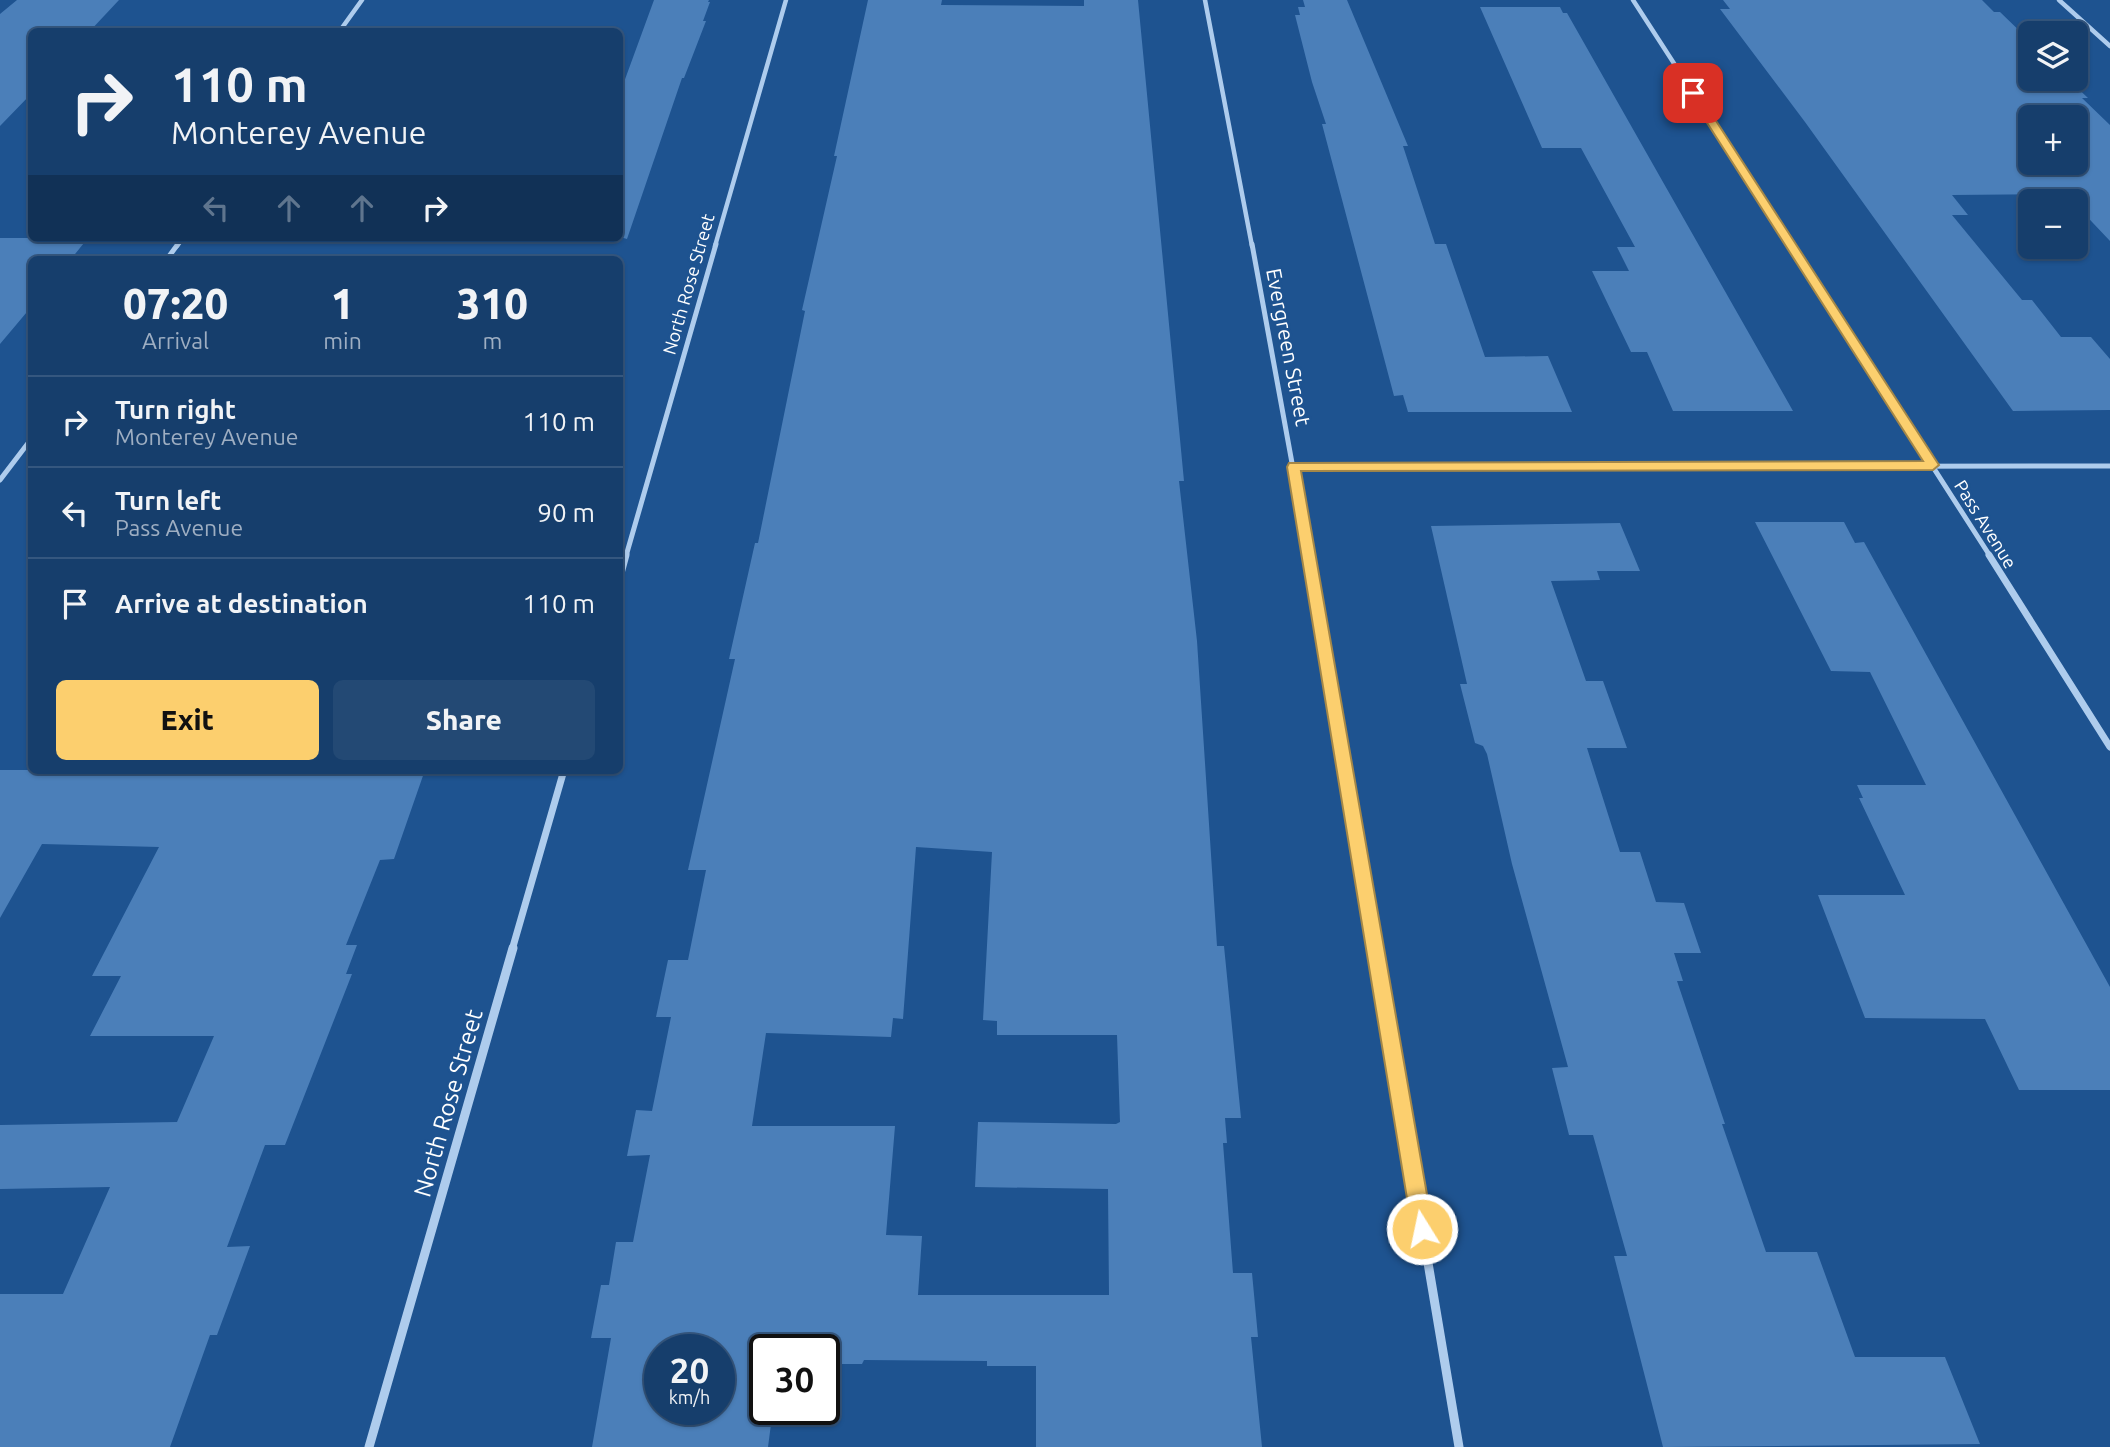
<!DOCTYPE html>
<html lang="en">
<head>
<meta charset="utf-8">
<style>
	:root { --surface:#163e6c; --page:#234974; --text:#f1f3f6; --muted:#9eaec2; --line:#35577f; --accent:#fccf6e }
	body { margin:0; font-family:Ubuntu,sans-serif; background:var(--page); color:var(--text); height:100vh; display:flex; flex-direction:column; font-size:26px; white-space:nowrap }
	* { box-sizing:border-box; margin:0 }
	p { font-size:23px; color:var(--muted) }
	.icon { flex:none; width:38px; height:38px; fill:none; stroke:currentColor; stroke-width:2; stroke-linecap:round; stroke-linejoin:round }
	.map { position:relative; flex:1; overflow:hidden }
	.sheet { position:absolute; left:28px; top:256px; width:595px; height:518px; display:flex; flex-direction:column; background:var(--surface); border-radius:10px; box-shadow:0 2px 5px #0004,0 0 0 2px var(--line) }
	.sheet>* { flex:none }
	.top-card { position:absolute; left:28px; top:28px; width:595px; height:214px; border-radius:10px; box-shadow:0 2px 5px #0004,0 0 0 2px var(--line); background:#163e6c; color:var(--text); overflow:hidden }
	.tools { position:absolute; left:2018px; top:21px; display:grid; gap:14px }
	.tools a { display:grid; place-items:center; width:70px; height:70px; border-radius:10px; background:var(--surface); box-shadow:0 2px 5px #0004,0 0 0 2px var(--line); font-size:35px }
	.speed { position:absolute; left:644px; top:1334px; display:flex; gap:14px; font-size:35px; font-weight:700; text-align:center }
	.speed>* { display:grid; place-content:center; width:91px; height:91px; border-radius:50%; background:var(--surface); box-shadow:0 2px 5px #0004,0 0 0 2px var(--line); line-height:1 }
	.speed small { font-size:18px; font-weight:400 }
	.speed .limit { border:4px solid #111; border-radius:10px; background:#fff; color:#111 }
	.pin { position:absolute; display:grid; place-items:center; width:60px; height:60px; color:#fff; margin:-30px; border-radius:14px; box-shadow:0 4px 10px #0006 }
	.me { position:absolute; width:77px; margin:-38px; rotate:350deg; stroke-linejoin:round; filter:drop-shadow(0 0 5px #0008) }
	.turn { display:flex; align-items:center; gap:24px; height:147px; padding:0 28px; font-size:32px }
	.turn .icon { width:91px; height:91px; stroke-width:2.5 }
	.turn b { display:block; font-size:49px; line-height:60px }
	.lanes { display:flex; align-items:center; height:66px; padding:0 28px; background:#0003; justify-content:center; gap:35px; direction:ltr }
	.lanes .off { opacity:.35 }
	.eta { display:flex; justify-content:space-evenly; align-items:center; height:119px; text-align:center }
	.eta b { font-size:42px; font-weight:800; line-height:49px }
	.action { display:flex; gap:14px; margin-top:auto; padding:14px 28px }
	.action a { flex:1; height:80px; border-radius:10px; background:var(--accent); color:#111; font-size:28px; font-weight:800; line-height:80px; text-align:center }
	.action a+a { background:var(--page); color:var(--text) }
	ul { padding:0; list-style:none }
	li { display:flex; align-items:center; gap:21px; height:91px; padding:0 28px; border-top:2px solid var(--line) }
	li div { flex:1 }
	li b { display:block; font-size:26px }
	li em { font-style:normal }
	.map>svg:first-child { display:block }
	.building { fill:#4b7fb9; fill-rule:evenodd }
	.lines { fill:none; stroke-linecap:round; stroke-linejoin:round }
	.minor-far3 { stroke:#aecced; stroke-width:4.5 }
	.minor-far2 { stroke:#aecced; stroke-width:5 }
	.minor-far1 { stroke:#aecced; stroke-width:7 }
	.minor { stroke:#aecced; stroke-width:9 }
	.route { fill:#fccf6e; stroke:#a48748; stroke-width:2 }
	.labels { text-anchor:middle; dominant-baseline:central; stroke-width:5; stroke-linejoin:round; paint-order:stroke }
	.far-street-label { font-size:18px; fill:#fff; stroke:#1e5390 }
	.street-label { font-size:21px; fill:#fff; stroke:#1e5390 }
	.near-street-label { font-size:24px; fill:#fff; stroke:#1e5390 }
</style>
</head>
<body>
<div class="map">
<svg width="2110" height="1447" viewBox="0 0 2110 1447">
	<rect width="100%" height="100%" fill="#1e5390"/>
	<!-- building -->
	<g class="building">
		<path d="M17,0H119L89,32H32V93L0,126V14Z"/>
		<path d="M654,0H709L708,2H710L703,21H706L684,78H682L627,239L620,237V93Z"/>
		<path d="M868,0H942L941,5L1084,6V0H1138L1184,481H1179L1197,641L1217,946H1224L1241,1118H1225L1227,1143H1223L1233,1273H1252L1258,1337H1251L1262,1447H1036V1366H987V1361L864,1360L862,1364H824V1349H765V1409H773L768,1447H592L611,1338H591L601,1285H609L616,1242H633L650,1155L627,1156L636,1110L652,1111L671,1017H656L668,960H688L706,870H688L735,659H729L755,543H758L805,311L802,310L837,156H834ZM916,847L992,852L983,1020L997,1021V1035H1117L1120,1122L1116,1124L978,1122L975,1187L1108,1189L1109,1295H918L922,1236L886,1235L895,1126H752L766,1033L891,1037L893,1018L903,1019ZM660,1349H719V1409H660Z"/>
		<path d="M1303,0H1347L1408,146H1403L1435,244H1446L1485,357L1548,356L1572,412H1408L1403,395L1394,396L1322,124H1326L1312,82L1295,15H1300L1298,7H1305Z"/>
		<path d="M1723,0H1982L1994,12H2000L2030,41V79H2068L2088,98H2082L2110,125V241L2076,205V201L2065,194L1952,195L1968,215H1952L2022,300H2032L2061,337H2091L2110,359V410L2013,411L1805,122L1720,9H1730ZM2030,117H2076V163H2030Z"/>
		<path d="M1480,7H1560L1563,13H1567L1793,411H1673L1647,352H1631L1592,271H1629L1617,247H1635L1581,148H1542Z"/>
		<path d="M0,238H88L71,259H32V306L0,344Z"/>
		<path d="M1755,522H1844L1855,543L1864,542L2110,987V1090H2019L1985,1019L1865,1018L1818,895H1905L1859,798H1863L1857,785H1926L1870,672L1831,671Z"/>
		<path d="M1620,523L1640,571H1597L1600,580L1551,581L1586,681H1603L1627,748H1587L1620,852H1640L1656,902L1684,903L1701,953H1674L1683,981H1677L1725,1124H1722L1766,1252H1817L1855,1357H1945L1980,1444L1663,1447L1614,1256H1627L1593,1135H1569L1552,1068L1568,1067L1512,864L1487,754L1483,746L1475,743L1460,684H1467L1431,526Z"/>
		<path d="M0,770H425L394,859L380,860L346,945H357L346,974H352L285,1145H265L227,1247L250,1246L217,1335H210L170,1447H0V1294H63L110,1187L0,1189V1125L177,1122L214,1036H90L121,976H92L159,847L42,844L0,918Z"/>
	</g>
	<g class="lines">
		<!-- minor-far3 -->
		<g class="minor-far3">
			<path d="M1205,0L1252,246"/>
			<path d="M1633,0L1792,246"/>
			<path d="M2059,0L2110,46"/>
			<path d="M339,32L362,0"/>
			<path d="M177,246L183,238"/>
			<path d="M715,246L786,0"/>
		</g>
		<!-- minor-far2 -->
		<g class="minor-far2">
			<path d="M1252,244L1309,556"/>
			<path d="M1790,244L1990,556"/>
			<path d="M167,259L178,244"/>
			<path d="M1294,467L2110,466"/>
			<path d="M0,480L32,438"/>
			<path d="M626,556L716,244"/>
		</g>
		<!-- minor-far1 -->
		<g class="minor-far1">
			<path d="M1309,555L1375,950"/>
			<path d="M1989,555L2110,747"/>
			<path d="M620,577L626,555"/>
			<path d="M512,950L564,770"/>
		</g>
		<!-- minor -->
		<g class="minor">
			<path d="M1375,948L1459,1447"/>
			<path d="M369,1447L513,948"/>
		</g>
	</g>
	<!-- route -->
	<path class="route" d="M1693,90L1698,93L1939,465L1933,470L1301,471L1433,1229L1430,1237L1422,1240L1415,1237L1412,1229L1287,467L1289,463L1923,461L1688,93Z"/>
	<g class="labels">
		<!-- far-street labels -->
		<g class="far-street-label">
			<text transform="translate(688 284) rotate(-74)">North Rose Street</text>
			<text transform="translate(1986 524) rotate(58)">Pass Avenue</text>
		</g>
		<!-- street labels -->
		<g class="street-label">
			<text transform="translate(1289 347) rotate(79)">Evergreen Street</text>
		</g>
		<!-- near-street labels -->
		<g class="near-street-label">
			<text transform="translate(448 1103) rotate(-74)">North Rose Street</text>
		</g>
	</g>
</svg>
<div class="tools">
<a><svg class="icon" aria-label="layers" viewBox="0 0 24 24"><path d="M12 4l9 5-9 5-9-5zM3 14l9 5 9-5"/></svg></a>
<a>+</a>
<a>−</a>
</div>
<div class="speed"><div>20<small>km/h</small></div><div class="limit">30</div></div>
<div class="pin" style="left:1693px;top:93px;background:#d93025"><svg class="icon" aria-label="arrive" viewBox="0 0 24 24"><path d="M6 21V4h12l-3 4 3 4H6"/></svg></div>
<svg class="me" style="left:1422px;top:1229px" viewBox="-20 -20 40 40"><circle r="17" fill="#fccf6e" stroke="#fff" stroke-width="3"/><path d="M0-11L8 9 0 5-8 9z" fill="#fff"/></svg>
<div class="top-card">
<div class="turn"><svg class="icon" aria-label="right" viewBox="0 0 24 24"><path d="M7 20v-9h11M14 6l5 5-5 5"/></svg><div><b>110 m</b>Monterey Avenue</div></div>
<div class="lanes"><svg class="icon off" aria-label="left" viewBox="0 0 24 24"><path d="M17 20v-9H6M10 6l-5 5 5 5"/></svg><svg class="icon off" aria-label="ahead" viewBox="0 0 24 24"><path d="M12 20V5M6 11l6-6 6 6"/></svg><svg class="icon off" aria-label="ahead" viewBox="0 0 24 24"><path d="M12 20V5M6 11l6-6 6 6"/></svg><svg class="icon" aria-label="right" viewBox="0 0 24 24"><path d="M7 20v-9h11M14 6l5 5-5 5"/></svg></div>
</div>
<section class="sheet">
<div class="eta">
<div><b>07:20</b><p>Arrival</p></div>
<div><b>1</b><p>min</p></div>
<div><b>310</b><p>m</p></div>
</div>
<ul>
<li><svg class="icon" aria-label="right" viewBox="0 0 24 24"><path d="M7 20v-9h11M14 6l5 5-5 5"/></svg><div><b>Turn right</b><p>Monterey Avenue</p></div><em>110 m</em></li>
<li><svg class="icon" aria-label="left" viewBox="0 0 24 24"><path d="M17 20v-9H6M10 6l-5 5 5 5"/></svg><div><b>Turn left</b><p>Pass Avenue</p></div><em>90 m</em></li>
<li><svg class="icon" aria-label="arrive" viewBox="0 0 24 24"><path d="M6 21V4h12l-3 4 3 4H6"/></svg><div><b>Arrive at destination</b></div><em>110 m</em></li>
</ul>
<div class="action"><a>Exit</a><a>Share</a></div>
</section>
</div>
</body>
</html>
